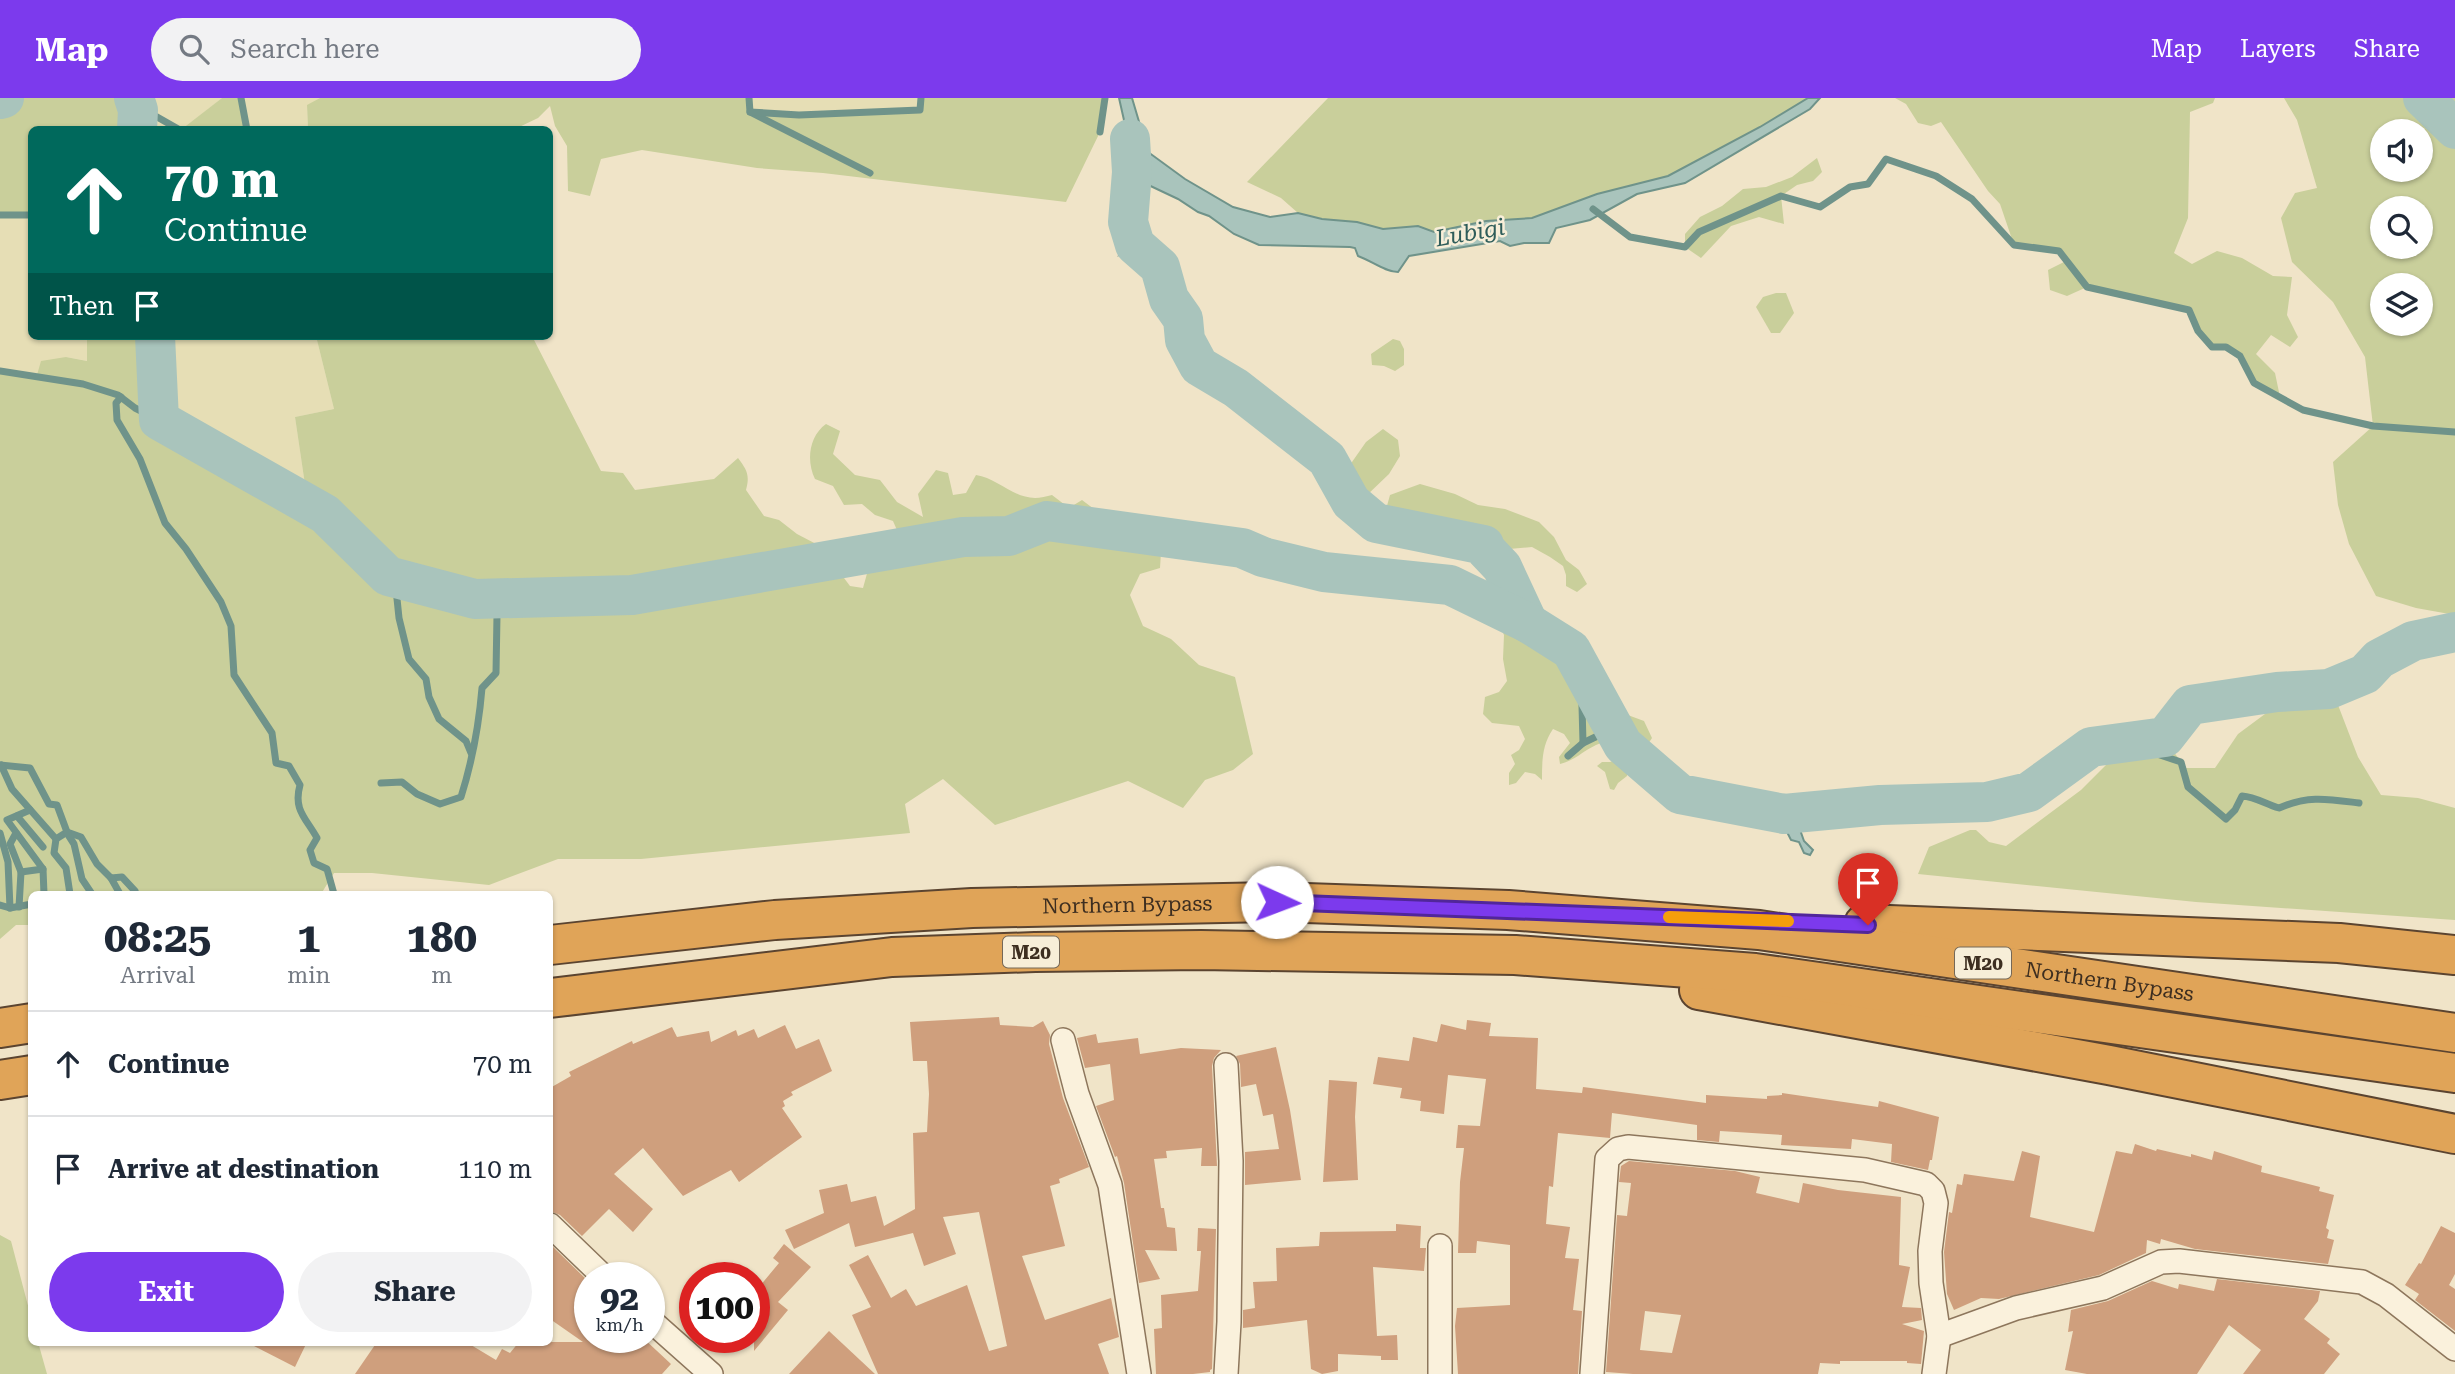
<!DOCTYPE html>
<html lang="en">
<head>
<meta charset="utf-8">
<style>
	:root { --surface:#fff; --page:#f2f2f3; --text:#1f2937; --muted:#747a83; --line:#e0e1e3; --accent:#7c3aed }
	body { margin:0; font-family:"Roboto Serif",serif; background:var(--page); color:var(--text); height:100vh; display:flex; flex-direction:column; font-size:26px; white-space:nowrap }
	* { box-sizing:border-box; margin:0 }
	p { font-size:23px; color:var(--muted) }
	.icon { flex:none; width:38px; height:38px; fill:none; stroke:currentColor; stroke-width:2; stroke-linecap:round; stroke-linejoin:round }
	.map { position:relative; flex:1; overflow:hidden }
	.sheet { position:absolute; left:28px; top:793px; width:525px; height:455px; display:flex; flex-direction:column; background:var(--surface); border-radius:10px; box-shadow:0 2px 5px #0004 }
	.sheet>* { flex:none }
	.hud { position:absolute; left:28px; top:28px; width:525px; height:214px; border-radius:10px; box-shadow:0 2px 5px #0004; background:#00695c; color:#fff; overflow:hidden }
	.controls { position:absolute; left:2370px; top:21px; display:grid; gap:14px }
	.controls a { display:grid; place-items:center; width:63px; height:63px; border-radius:50%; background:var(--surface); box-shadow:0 2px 5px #0004; font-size:35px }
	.speed { position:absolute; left:574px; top:1164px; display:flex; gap:14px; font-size:35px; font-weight:700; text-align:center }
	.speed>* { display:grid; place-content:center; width:91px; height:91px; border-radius:50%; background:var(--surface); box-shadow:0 2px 5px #0004; line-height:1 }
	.speed small { font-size:18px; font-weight:400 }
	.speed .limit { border:10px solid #d22; background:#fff; color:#111 }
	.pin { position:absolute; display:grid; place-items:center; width:60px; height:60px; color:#fff; margin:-72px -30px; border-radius:50% 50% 50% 0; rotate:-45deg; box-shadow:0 0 7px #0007 }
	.pin .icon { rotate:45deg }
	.me { position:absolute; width:77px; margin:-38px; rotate:92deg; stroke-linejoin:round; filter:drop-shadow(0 0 5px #0008) }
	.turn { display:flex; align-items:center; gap:24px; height:147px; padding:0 21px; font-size:32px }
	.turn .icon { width:91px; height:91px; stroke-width:2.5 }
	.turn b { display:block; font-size:49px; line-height:60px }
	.then { display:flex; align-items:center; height:66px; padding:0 21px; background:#0003; gap:14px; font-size:26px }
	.eta { display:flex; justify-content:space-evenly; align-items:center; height:119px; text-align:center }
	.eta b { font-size:42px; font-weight:700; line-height:49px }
	.button { display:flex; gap:14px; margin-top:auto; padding:14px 21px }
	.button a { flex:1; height:80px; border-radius:42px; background:var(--accent); color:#fff; font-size:28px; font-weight:700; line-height:80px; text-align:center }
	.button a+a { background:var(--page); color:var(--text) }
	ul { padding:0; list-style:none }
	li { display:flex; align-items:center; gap:21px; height:105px; padding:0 21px; border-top:2px solid var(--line) }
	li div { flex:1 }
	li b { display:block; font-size:26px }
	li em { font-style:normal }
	header { display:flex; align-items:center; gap:42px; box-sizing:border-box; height:98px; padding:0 35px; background:var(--accent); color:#fff }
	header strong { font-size:33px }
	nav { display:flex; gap:38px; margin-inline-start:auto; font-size:24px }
	.search { width:490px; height:63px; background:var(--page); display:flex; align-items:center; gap:18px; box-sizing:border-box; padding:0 24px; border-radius:38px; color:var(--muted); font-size:26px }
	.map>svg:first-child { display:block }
	.farmland { fill:#e6deb5 }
	.green { fill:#c9cf9b; fill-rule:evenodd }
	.water { fill:#a9c4bc; stroke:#6f938a; stroke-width:2 }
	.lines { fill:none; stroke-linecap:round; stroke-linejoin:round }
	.stream { stroke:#6f938a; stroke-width:7 }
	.river { stroke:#a9c4bc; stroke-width:40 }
	.building { fill:#cf9f7d; fill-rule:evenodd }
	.minor-casing { stroke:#8d765c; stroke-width:26 }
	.motorway-casing { stroke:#5b4430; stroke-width:42 }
	.minor { stroke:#faf1dc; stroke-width:23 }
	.motorway { stroke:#e0a458; stroke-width:38 }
	.route-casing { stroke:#51269a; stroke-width:18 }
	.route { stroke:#7c3aed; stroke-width:12 }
	.slow { stroke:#f59e0b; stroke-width:12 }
	.labels { text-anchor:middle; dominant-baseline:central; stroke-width:5; stroke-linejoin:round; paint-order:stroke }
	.shield { fill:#f7eed8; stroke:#756857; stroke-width:2 }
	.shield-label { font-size:19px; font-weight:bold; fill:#3d2e20 }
	.street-label { font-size:21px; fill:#3d2e20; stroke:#f7eed8 }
	.water-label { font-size:23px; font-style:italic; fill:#2f5d5a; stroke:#f7eed8 }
</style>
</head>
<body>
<header>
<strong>Map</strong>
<div class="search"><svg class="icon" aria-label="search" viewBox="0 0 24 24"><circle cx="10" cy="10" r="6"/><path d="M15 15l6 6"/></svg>Search here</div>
<nav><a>Map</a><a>Layers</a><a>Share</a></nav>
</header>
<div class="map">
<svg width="2455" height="1276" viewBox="0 0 2455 1276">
	<rect width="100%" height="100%" fill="#f0e4c8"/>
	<!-- farmland -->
	<g class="farmland">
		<path d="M134,0H222L182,32L137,31L138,12Z"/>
		<path d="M241,0H320L307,8L308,32L247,31Z"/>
		<path d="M749,0H921L920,12L799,17L750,14Z"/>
		<path d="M0,117H31L32,238H87L88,263L66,259L38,278L0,273Z"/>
		<path d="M155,238H316L334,311L295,319L308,407L159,322Z"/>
	</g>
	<!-- green -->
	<g class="green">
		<path d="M0,0H134L138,12L137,31L32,32L31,117H0Z"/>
		<path d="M222,0H241L247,31H182Z"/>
		<path d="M320,0H749L750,14L799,17L920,12L921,0H1105L1100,34L1066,104L823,75L757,70L642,52L601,61L590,98L568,93L567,48L555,28L550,8L538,20L515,31H308L307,7Z"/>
		<path d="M1328,0H1808L1760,29L1668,78L1597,96L1532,120L1486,123L1434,134L1418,128L1383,131L1357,124L1322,121L1298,115L1281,100L1247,84Z"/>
		<path d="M1895,0H2215L2213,5L2190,14L2188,120L2174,155L2192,166L2217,153L2242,160L2273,178L2292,179L2287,217L2298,239L2290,249L2271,237L2256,256L2275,275L2280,299C2272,295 2261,291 2255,285C2237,270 2249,247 2212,249L2198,233L2189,211L2087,189L2067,198L2050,192L2048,172L2066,163L2059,153L2014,147L2000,106L1988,93L1941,24L1931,28L1918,25L1906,6Z"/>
		<path d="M2284,0H2455V517L2416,510L2376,498L2349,446L2338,407L2333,364L2373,328L2365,259L2333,204L2292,164L2281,120L2295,95L2317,90L2297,22ZM2382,33H2420V72H2382ZM2382,110H2420V149H2382ZM2382,187H2420V226H2382Z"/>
		<path d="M1817,60L1822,74L1813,83L1797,87L1781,98L1784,126L1759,119L1731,128L1701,160L1685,149V136L1700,119L1722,108L1743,91L1766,89L1792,79Z"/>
		<path d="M1776,195H1786L1794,215L1780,235H1771L1756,209L1763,199Z"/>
		<path d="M87,238H155L159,322L308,407L295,319L334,311L316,238H532L601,373L623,375L635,392L714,381L738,360C747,372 750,377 746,392L764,418L779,422L797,436L820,448L850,488L863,490L868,472L844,446L849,441L864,438L875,462L888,461L900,439L893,423L875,417L862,406L844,407L833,388L815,381C806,363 809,338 826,326L840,333L833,356L855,377L880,382L897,404L923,419L918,396L936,372L948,375L953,397L966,395L976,377C997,380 1013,400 1035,400C1040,400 1047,398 1052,397L1069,410L1082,402L1094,411L1100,446L1128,452L1161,454L1160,470L1140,476L1130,497L1143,528L1171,541L1199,567L1235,579L1253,656L1233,672L1205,682L1183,710L1128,683L995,727L943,681L905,706L910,735L641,761H558L489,787L372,775H334L321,796H32L31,827H16L0,841V273L37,277L41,263L66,259L87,263Z"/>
		<path d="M1393,241L1400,243L1404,251V267L1395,273L1384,268L1372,267L1371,256Z"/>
		<path d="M1383,331L1398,342L1400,358L1389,376L1366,398L1341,404L1334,391L1335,383L1345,374L1366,344Z"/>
		<path d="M1420,386L1455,396L1478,407L1505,411L1539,424L1554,439L1566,462L1579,472L1587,486L1577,494L1566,488V477L1563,468L1550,459L1532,449L1509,451L1522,468L1530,490L1529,512L1550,560L1566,571L1583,565L1605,601L1617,613L1644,623L1652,640L1648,646C1631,644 1611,640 1596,647C1583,653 1574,663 1560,666L1559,659L1570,645L1564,636L1553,631C1542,647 1542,663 1542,682L1535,676L1525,674L1516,685L1509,687V675L1515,666L1511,657L1519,652L1525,641L1519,628L1492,625L1483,616L1485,599L1499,594L1507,583L1503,561L1504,537L1499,525L1496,495L1499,475L1484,451L1432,446L1395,437L1385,415L1390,397Z"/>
		<path d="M2296,587L2338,607L2358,659L2381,697L2418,700L2455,710V822L2196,804L1918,776L1929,749L1970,732H1976L1989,744L2006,748L2081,692L2115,658L2166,644L2186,670H2215L2238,636L2265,616Z"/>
		<path d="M1619,660L1627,669V678L1618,685L1614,692L1610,691L1605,674L1597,668L1602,664H1610Z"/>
		<path d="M0,1137L11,1143L31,1219L32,1244H38L47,1276H0Z"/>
	</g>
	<!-- water -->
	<g class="water">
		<path d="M1119,0H1132L1148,54L1185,81L1233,109L1270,119L1298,115L1322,121L1357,124L1383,131L1418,128L1434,134L1486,123L1532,120L1597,96L1668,78L1760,29L1808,0H1820L1810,11L1685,85L1637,96L1590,122L1556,130L1549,145H1524L1510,148L1500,143L1409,158L1398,174C1385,174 1372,163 1358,158L1355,150L1350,149L1259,147L1234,136L1209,118L1198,114L1178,101L1140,83L1124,81L1115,63L1126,31Z"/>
		<path d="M1123,129L1135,134L1142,153L1120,157L1126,151L1129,141Z"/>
		<path d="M1163,161L1172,177L1173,189L1196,226L1197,253L1207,273L1190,272L1181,257L1172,217L1159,204L1154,164Z"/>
		<path d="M2097,641L2114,646L2102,657L2054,676L2062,655L2075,643Z"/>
		<path d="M2045,683C2035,702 2027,703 2007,700L2016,690Z"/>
		<path d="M1887,694L1905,695L1931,706L1910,718L1853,709L1846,721L1839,727L1812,713L1826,707L1853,709Z"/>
		<path d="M1772,699L1804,714L1798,726L1804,743L1813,752L1810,757L1804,755L1799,744L1791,742L1784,728L1749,718L1742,708Z"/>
	</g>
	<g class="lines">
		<!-- stream -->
		<g class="stream">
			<path d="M241,0L247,32"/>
			<path d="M749,0L750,14L870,75"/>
			<path d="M136,7L180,32"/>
			<path d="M750,14L799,17L920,12L921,0"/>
			<path d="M1100,34L1105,0"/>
			<path d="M1593,111L1630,139L1685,149L1699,134L1781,98L1820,109L1850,89L1868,86L1886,61L1936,78L1972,101L2014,147L2059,153L2087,189L2189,212L2198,233L2212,249H2226L2240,258L2254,285L2303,312L2373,328L2455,334"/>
			<path d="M0,117H32"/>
			<path d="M0,273L83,286L118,297L135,310L159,322"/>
			<path d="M121,299L116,305L117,322L140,361L165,425L186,451L221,504L231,528L234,577L272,635L276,665L289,668L300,687C293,712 306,720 317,740L310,752L314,765L327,771L334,796"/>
			<path d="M388,478L396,491L399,520L409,561L426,581L429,599L439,621L466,643L471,655"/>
			<path d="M2144,642L2157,656L2181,664L2188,689L2226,721L2235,712L2242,698C2256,699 2265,706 2279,710C2308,697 2328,701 2359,705"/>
			<path d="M1583,645L1614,630"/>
			<path d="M1568,658L1583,645L1581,570"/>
			<path d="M0,667L30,670L49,706L57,707L67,734L56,741L54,755L66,770L70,796"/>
			<path d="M1,667L12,691L56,741"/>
			<path d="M381,685L402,684L417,696L440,706L461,699C472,664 479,626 482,590L496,575L497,517L484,501"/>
			<path d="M30,712L7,722L43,771L44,796"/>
			<path d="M17,718L43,749"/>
			<path d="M67,734L81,739L97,766L111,780L122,779L135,793"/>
			<path d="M0,735L8,764L10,810"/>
			<path d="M16,735L10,746L21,774L19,809"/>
			<path d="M67,735L74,746L82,781L92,796"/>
			<path d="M21,774L43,771"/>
			<path d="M111,780L120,796"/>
			<path d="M0,807L10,810L32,806"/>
		</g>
		<!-- river -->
		<g class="river">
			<path d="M134,0L138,12L137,32"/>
			<path d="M2423,0L2455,31"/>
			<path d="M0,1L4,0"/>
			<path d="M1130,41L1132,74L1128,124L1135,147L1160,169L1169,201L1183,221L1185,242L1199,268L1236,290L1327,361L1351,404L1376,425L1484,447V450L1502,469L1528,525"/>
			<path d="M155,238L159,322L325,416L388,478L475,501L632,497L963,439L1009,438L1047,423L1242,450L1263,459L1324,474L1450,487L1528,525L1571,552L1623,647L1680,696L1784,716L1880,707L1987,704L2029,694L2091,649L2165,639L2190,607L2277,594L2329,591L2365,576L2379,561L2413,543L2455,534"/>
		</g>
	</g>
	<!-- building -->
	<g class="building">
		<path d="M999,919L1000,927L1033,929L1043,923L1050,937L1049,946L1063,1000L1089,1069L1059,1081L1060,1085L1050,1088L1065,1148L1022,1158L1045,1222L1111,1200L1119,1239L1098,1246L1109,1276H878L852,1217L871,1209L849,1167L868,1157L891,1200L906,1191L916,1208L967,1187L989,1253L1007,1248L979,1114L943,1119L956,1156L924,1168L913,1135L855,1149L849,1125L794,1151L785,1132L824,1115L819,1092L847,1086L851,1104L876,1098L884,1128L915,1111L913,1035L927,1034L929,996L927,963H913L910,924Z"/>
		<path d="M1467,922L1491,925L1489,938L1538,940L1536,991L1582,995L1583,989L1706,1005V997L1767,1001V998L1782,997V995L1878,1009L1879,1003L1939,1019L1932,1062H1930L1928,1072L1891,1064L1892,1046L1852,1041L1851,1051L1781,1047L1782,1037L1720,1033L1719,1044L1697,1042V1027L1612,1015L1610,1040L1558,1035L1553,1089L1549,1088L1546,1126L1570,1129L1565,1160L1579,1161L1573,1212L1582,1213L1578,1276H1458L1455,1228L1457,1210L1510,1207V1147L1477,1143L1476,1155H1458L1460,1084L1464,1050H1456L1458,1027L1480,1028L1486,981L1448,977L1444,1016L1420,1013L1421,1003L1400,1000L1402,990L1373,986L1378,959L1409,963L1413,939L1437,944L1441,926L1466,932Z"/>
		<path d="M785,927L796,951L819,941L832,973L791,994L793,997L783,1003L785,1008L782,1010L802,1039L739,1084L731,1072L683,1098L643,1050L614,1076L653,1111L633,1134L609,1111L582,1138L560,1117L550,1113V990L571,978L569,974L632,943L633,946L672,929L677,939L709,933L711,944L736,932L738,938L754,931L758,940Z"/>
		<path d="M1096,936L1098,945L1138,940L1140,956L1181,950L1221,952L1214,960L1212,968L1217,1068H1201L1202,1050L1166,1053L1167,1060L1154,1061L1161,1110H1164L1167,1129L1175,1130L1177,1153L1145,1152L1160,1181L1139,1185L1124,1085L1117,1058L1115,1059L1096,1008L1114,1002L1110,966L1085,970L1077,940Z"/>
		<path d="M1276,949L1290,1012L1301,1082L1245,1087V1054L1279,1051L1273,1016L1263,1018L1256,986L1241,989L1240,966L1236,958Z"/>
		<path d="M1329,982L1357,984L1355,1019L1358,1082L1323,1084Z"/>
		<path d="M2135,1046L2156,1053L2157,1051L2191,1059V1056L2212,1062L2214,1053L2262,1068L2261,1074L2320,1089L2319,1093L2334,1097L2326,1130L2329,1132L2327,1140L2334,1142L2328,1166L2195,1151L2161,1141L2160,1146L2147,1142L2146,1155L2099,1177L1999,1201L1981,1200L1954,1212L1947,1196L1944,1154L1949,1114L1952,1115L1957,1086L1962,1087L1964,1076L2014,1083L2022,1053L2040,1058L2030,1119L2094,1134L2116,1053L2132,1056Z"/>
		<path d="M1629,1063L1735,1073L1760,1079L1756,1095L1799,1105L1803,1085L1838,1092L1901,1099L1899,1167L1910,1169L1902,1209L1921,1210L1922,1222L1902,1226L1924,1233L1921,1266L1907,1265V1263H1840V1266L1820,1265L1818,1276H1633L1606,1274L1617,1117L1627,1118L1631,1085L1619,1084L1621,1068ZM1645,1213L1681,1217L1672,1255L1640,1252Z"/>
		<path d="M1396,1126L1421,1128L1420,1150H1426L1424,1173L1373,1169L1377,1238L1397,1237L1398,1262H1381V1258L1338,1256V1273L1322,1276L1311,1271L1307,1222L1243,1230V1212L1255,1210L1253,1184L1277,1183L1276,1150L1319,1148L1320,1134L1396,1133Z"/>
		<path d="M2441,1128L2455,1135V1176L2449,1187L2455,1191V1233L2415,1202L2419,1196L2405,1187L2419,1165L2421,1166Z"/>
		<path d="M1198,1130L1216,1131L1212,1271L1210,1272V1274L1193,1276H1156L1154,1231L1162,1230L1161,1197L1198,1193L1201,1153H1197Z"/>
		<path d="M550,1146L590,1185V1239H642L671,1266L662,1276H355L377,1244H466L496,1262L502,1251L510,1255L519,1244H583L550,1221Z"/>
		<path d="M784,1146L811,1169L778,1204L788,1212L754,1253V1195L779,1165L773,1160Z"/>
		<path d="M2217,1181L2320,1193L2318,1203L2304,1221L2330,1241L2327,1245L2340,1256L2324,1276H2243L2261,1252L2229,1227L2197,1276H2087L2065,1272L2073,1233L2068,1234L2071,1212L2108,1203L2152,1183L2178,1191L2179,1186L2214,1193Z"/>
		<path d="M829,1233L875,1276H789Z"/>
		<path d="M246,1244H307L295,1269Z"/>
	</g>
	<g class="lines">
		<!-- minor casing -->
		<g class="minor-casing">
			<g id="minor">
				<path d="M1063,942L1077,996L1110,1087L1139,1276"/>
				<path d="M1226,967L1231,1063L1229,1224L1226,1276"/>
				<path d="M550,1127L605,1180"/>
				<path d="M1440,1148V1276"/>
				<path d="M649,1221L711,1276"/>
				<path d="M1939,1238L2016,1210L2103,1190L2161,1164L2179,1163L2362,1184L2386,1197L2455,1251"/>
				<path d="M1592,1276L1607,1061L1618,1051L1628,1049L1865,1072L1926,1086L1933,1093L1936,1105L1930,1153L1931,1185L1939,1238L1934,1276"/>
			</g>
		</g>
		<!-- motorway casing -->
		<g class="motorway-casing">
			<g id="motorway">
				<path d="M1864,826L2339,845L2455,857"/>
				<path id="s1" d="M550,847L775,822L972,810L1277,804L1508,812L1759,832L2455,935"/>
				<path d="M1699,892L2109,967L2455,1036"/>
				<path d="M550,900L892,859L1035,854L1201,852L1515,857L1755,875L2455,975"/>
				<path d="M0,930L32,925"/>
				<path d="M0,982L32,977"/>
			</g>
		</g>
		<!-- minor -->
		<use href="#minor" class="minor"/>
		<!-- motorway -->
		<use href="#motorway" class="motorway"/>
	</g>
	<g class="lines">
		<!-- route casing -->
		<g class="route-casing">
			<path id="route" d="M1277,804L1868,827"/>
		</g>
		<!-- route -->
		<use href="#route" class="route"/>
		<!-- slow -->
		<path class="slow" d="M1669,819L1788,823"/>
	</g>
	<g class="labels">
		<!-- shield labels -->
		<g class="shield">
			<rect x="1003" y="838.5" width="56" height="31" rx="5"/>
			<rect x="1955" y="849.5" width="56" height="31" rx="5"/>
		</g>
		<g class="shield-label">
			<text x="1031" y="854">M20</text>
			<text x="1983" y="865">M20</text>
		</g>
		<!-- street labels -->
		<g class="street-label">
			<text stroke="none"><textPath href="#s1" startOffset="579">Northern Bypass</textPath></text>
			<text stroke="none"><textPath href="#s1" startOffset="1566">Northern Bypass</textPath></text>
		</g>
		<!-- water labels -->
		<g class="water-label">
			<text transform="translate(1470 135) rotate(-10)">Lubigi</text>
		</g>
	</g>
</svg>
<div class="controls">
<a><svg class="icon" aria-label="sound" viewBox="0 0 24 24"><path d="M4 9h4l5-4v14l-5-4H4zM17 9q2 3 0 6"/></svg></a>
<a><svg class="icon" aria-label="search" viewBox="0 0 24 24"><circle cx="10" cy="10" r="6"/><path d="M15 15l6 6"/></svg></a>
<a><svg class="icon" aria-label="layers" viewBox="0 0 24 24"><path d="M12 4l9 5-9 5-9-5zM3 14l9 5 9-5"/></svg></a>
</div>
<div class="speed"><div>92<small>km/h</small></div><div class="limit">100</div></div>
<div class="pin" style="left:1868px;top:827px;background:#d93025"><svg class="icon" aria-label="arrive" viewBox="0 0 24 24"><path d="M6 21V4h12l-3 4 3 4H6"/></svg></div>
<svg class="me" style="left:1277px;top:804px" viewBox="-20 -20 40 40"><circle r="19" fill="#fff"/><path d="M0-13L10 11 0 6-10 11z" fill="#7c3aed"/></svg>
<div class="hud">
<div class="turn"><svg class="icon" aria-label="ahead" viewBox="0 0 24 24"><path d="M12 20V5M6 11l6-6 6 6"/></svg><div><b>70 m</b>Continue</div></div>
<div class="then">Then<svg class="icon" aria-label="arrive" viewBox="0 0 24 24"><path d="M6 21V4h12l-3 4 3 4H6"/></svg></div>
</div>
<section class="sheet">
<div class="eta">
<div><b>08:25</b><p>Arrival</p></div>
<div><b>1</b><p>min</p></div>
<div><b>180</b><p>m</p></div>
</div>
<ul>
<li><svg class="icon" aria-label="ahead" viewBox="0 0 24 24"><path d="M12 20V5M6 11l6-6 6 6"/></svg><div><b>Continue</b></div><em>70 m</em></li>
<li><svg class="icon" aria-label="arrive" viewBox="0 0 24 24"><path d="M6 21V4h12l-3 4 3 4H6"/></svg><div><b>Arrive at destination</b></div><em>110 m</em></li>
</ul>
<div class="button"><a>Exit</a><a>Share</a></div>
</section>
</div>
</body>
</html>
